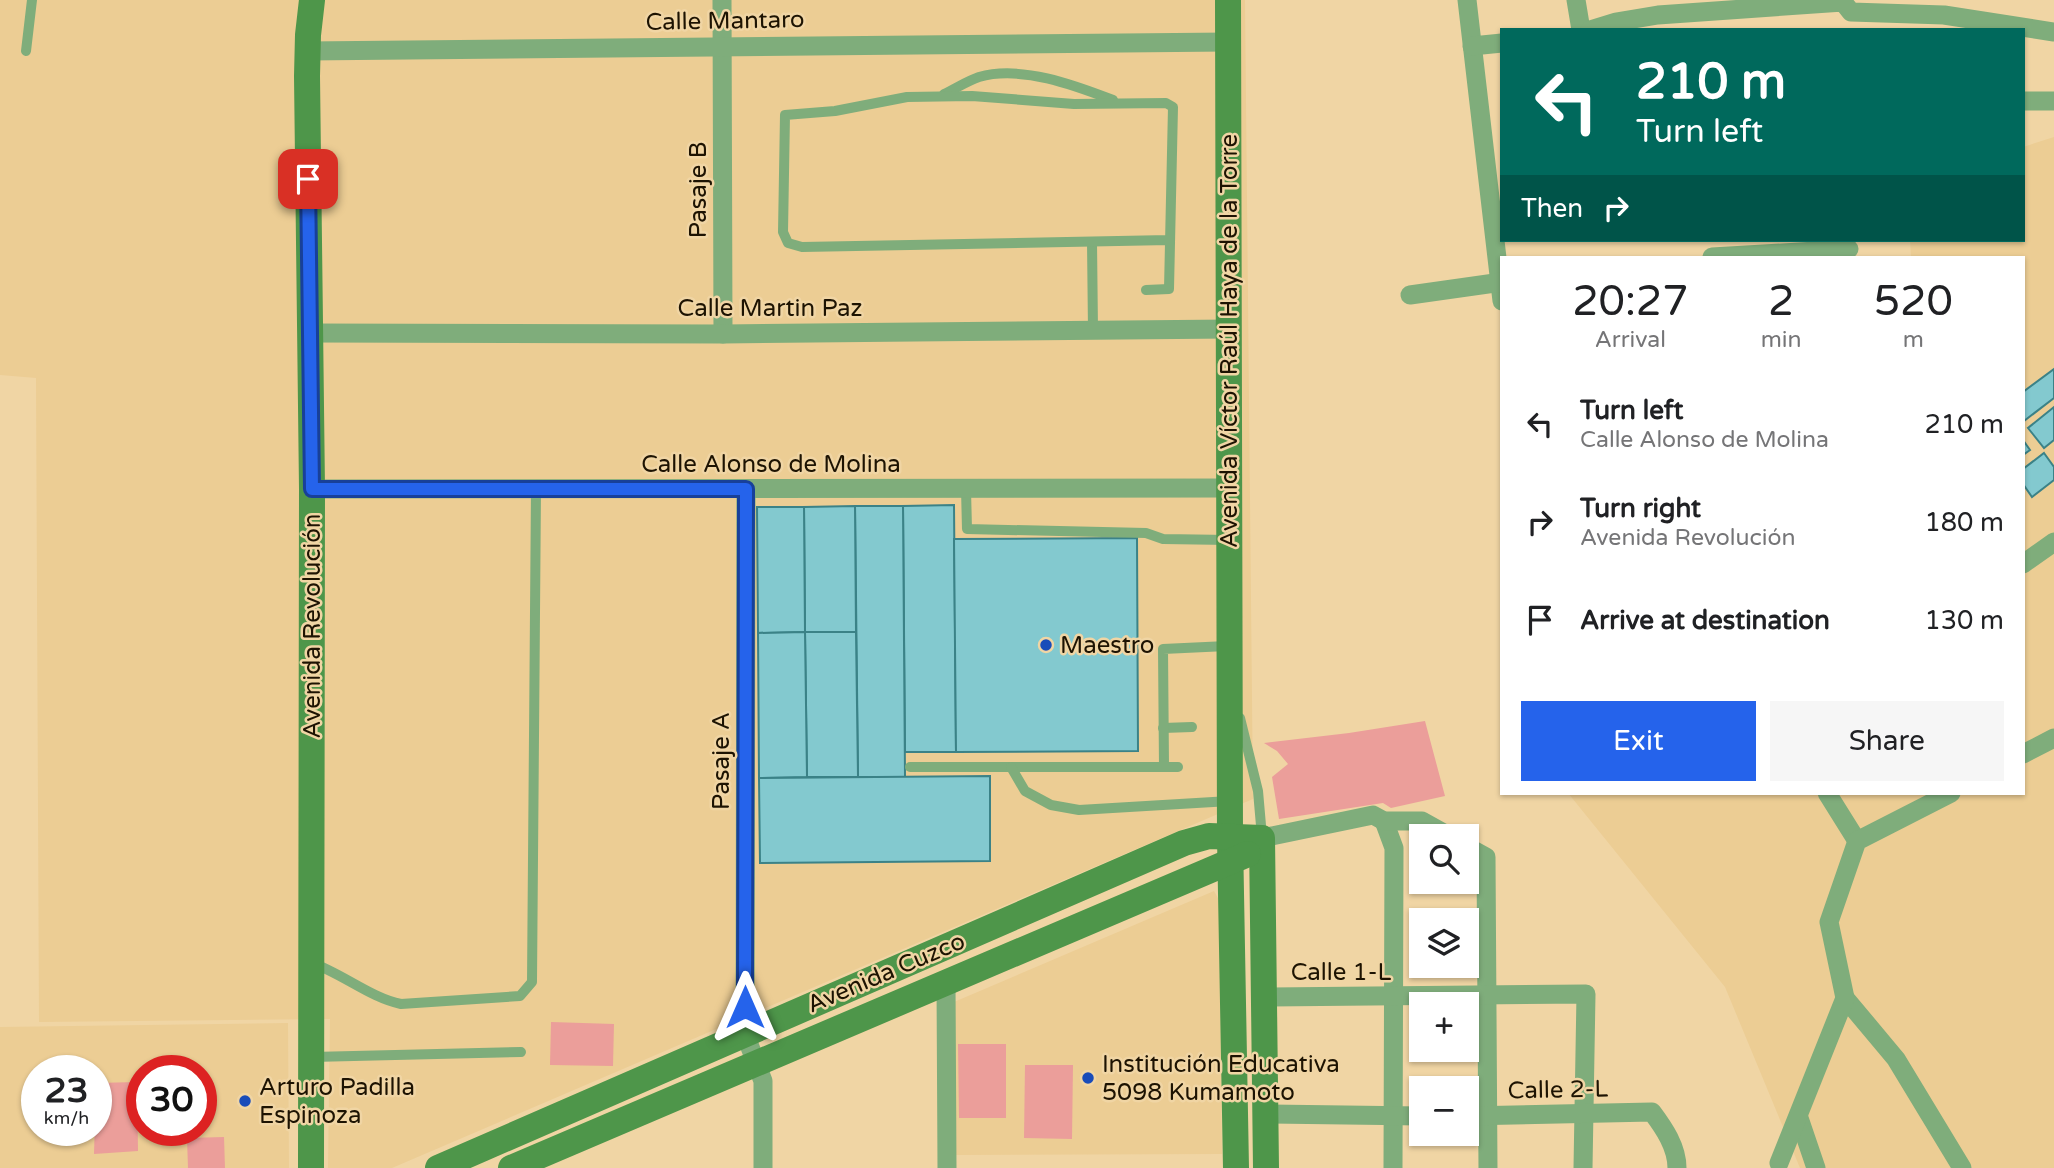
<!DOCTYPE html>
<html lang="en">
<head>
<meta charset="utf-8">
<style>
	:root { --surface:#fff; --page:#f6f6f6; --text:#202124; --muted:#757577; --accent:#2563eb }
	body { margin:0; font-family:"Varela Round",sans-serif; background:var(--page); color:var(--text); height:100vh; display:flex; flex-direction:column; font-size:26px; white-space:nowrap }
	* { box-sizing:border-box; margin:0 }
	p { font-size:23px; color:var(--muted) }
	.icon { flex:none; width:38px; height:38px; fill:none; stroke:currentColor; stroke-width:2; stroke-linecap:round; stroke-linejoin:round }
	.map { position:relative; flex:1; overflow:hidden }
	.drawer { position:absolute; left:1500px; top:256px; width:525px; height:539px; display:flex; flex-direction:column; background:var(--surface); border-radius:0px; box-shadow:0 2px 5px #0004 }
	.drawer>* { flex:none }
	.top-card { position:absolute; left:1500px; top:28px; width:525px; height:214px; border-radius:0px; box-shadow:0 2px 5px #0004; background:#00695c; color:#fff; overflow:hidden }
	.tools { position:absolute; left:1409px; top:824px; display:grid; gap:14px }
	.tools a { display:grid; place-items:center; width:70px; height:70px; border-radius:0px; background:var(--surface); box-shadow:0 2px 5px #0004; font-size:35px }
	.speed { position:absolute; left:21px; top:1055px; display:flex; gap:14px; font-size:35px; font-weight:700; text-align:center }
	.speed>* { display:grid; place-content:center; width:91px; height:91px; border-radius:50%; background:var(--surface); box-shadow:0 2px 5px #0004; line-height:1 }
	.speed small { font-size:18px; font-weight:400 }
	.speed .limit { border:10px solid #d22; background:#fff; color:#111 }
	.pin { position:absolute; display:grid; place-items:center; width:60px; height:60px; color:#fff; margin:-30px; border-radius:14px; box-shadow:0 4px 10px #0006 }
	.me { position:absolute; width:77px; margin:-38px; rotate:0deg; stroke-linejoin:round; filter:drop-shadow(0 0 5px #0008) }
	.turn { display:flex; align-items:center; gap:24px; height:147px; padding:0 21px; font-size:32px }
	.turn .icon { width:91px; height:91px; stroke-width:2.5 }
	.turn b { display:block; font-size:49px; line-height:60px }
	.then { display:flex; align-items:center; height:66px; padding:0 21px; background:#0003; gap:14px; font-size:26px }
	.eta { display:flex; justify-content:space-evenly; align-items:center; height:119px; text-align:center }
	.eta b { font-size:42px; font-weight:600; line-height:49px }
	.cta { display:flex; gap:14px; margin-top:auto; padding:14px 21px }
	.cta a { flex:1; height:80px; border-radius:0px; background:var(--accent); color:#fff; font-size:28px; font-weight:600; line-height:80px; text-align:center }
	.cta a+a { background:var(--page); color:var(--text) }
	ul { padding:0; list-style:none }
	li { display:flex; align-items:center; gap:21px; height:98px; padding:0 21px }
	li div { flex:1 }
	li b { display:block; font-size:26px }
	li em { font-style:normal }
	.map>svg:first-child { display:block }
	.built { fill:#eccd94; fill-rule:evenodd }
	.green { fill:#eb9e9a }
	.building { fill:#83c9cf; stroke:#3b8287; stroke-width:2 }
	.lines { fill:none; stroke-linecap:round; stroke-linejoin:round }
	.lane { stroke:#7fad7b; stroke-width:10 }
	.street { stroke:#7fad7b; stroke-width:19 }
	.secondary { stroke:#4e964a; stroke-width:26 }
	.route-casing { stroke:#184099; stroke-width:18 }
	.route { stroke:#2563eb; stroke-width:12 }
	.poi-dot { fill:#194cb9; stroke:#f0d5a4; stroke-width:2.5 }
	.labels { text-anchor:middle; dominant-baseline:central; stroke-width:5; stroke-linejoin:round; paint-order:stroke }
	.street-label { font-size:24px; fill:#1d1302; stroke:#f0d5a4 }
	.poi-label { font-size:24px; fill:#1d1302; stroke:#f0d5a4; text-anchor:start }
</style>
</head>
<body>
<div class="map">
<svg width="2054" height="1168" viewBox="0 0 2054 1168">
	<rect width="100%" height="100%" fill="#f0d5a4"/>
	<!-- built -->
	<g class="built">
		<path d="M0,0H1245L1253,799L392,1168H328L330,1019L39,1022L36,378L0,375Z"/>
		<path d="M2054,137V1168H1800L1725,987L1568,793H2023V257H1911L1910,240H2023V147Z"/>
		<path d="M1214,891L1219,900L1222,1154L956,1155L954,1002Z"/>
		<path d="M288,1023L289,1168H0V1027ZM37,1071H96V1130H37ZM142,1071H201V1130H142Z"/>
	</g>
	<!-- green -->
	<g class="green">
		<path d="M1425,721L1445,796L1391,808L1383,803L1279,819L1272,777L1288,764L1277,751L1264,743L1349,733Z"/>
		<path d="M551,1022L614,1024L613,1066L550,1065Z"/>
		<path d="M958,1044H1006V1118H959Z"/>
		<path d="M1025,1065H1073L1072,1139L1024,1138Z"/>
		<path d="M137,1082L138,1151L94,1154L96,1083Z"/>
		<path d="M224,1137L225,1168H188L187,1138Z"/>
	</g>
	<!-- building -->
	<g class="building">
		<path d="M2054,369V398L2024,421L2023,392Z"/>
		<path d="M2054,407V440L2044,448L2028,428Z"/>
		<path d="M2023,440L2030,450L2023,455Z"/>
		<path d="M2044,453L2054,467V480L2032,497L2023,484V469Z"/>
		<path d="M954,505L956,752H905L903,506Z"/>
		<path d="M855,506H903L905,777H858Z"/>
		<path d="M855,506L856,632H805L804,507Z"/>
		<path d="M757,507H804L805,632L758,633Z"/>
		<path d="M1137,538L1138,751L956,752L954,539Z"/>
		<path d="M805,632H856L858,777H807Z"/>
		<path d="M805,632L807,777L759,778L758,633Z"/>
		<path d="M990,776V861L760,863L759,778Z"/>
	</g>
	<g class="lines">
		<!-- lane -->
		<g class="lane">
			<path d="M26,51L32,0"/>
			<path d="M944,94C955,89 967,81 979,77C1021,65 1074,85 1113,100"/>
			<path d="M1092,242L1093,330"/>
			<path d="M1146,290L1169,289L1173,107L1166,103L1074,104L972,96L907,97L835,111L785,115L783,232L788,243L802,247L1169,240"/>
			<path d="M966,489L967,529L1146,533L1163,539L1229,540"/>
			<path d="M1240,718L1258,791L1262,837"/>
			<path d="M1163,728L1192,727"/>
			<path d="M1164,766L1163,649L1227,646"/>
			<path d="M910,767H1178"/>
			<path d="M1011,767L1025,791L1051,805L1079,810L1230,801"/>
			<path d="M312,963C343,974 371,998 401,1004L520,996L532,982L536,489"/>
			<path d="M312,1057L521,1052"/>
		</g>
		<!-- street -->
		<g class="street">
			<path d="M722,0L723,334"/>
			<path d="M1467,0L1502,301"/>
			<path d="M1576,0L1581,30"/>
			<path d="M1590,30L1616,22L1658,15L1843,2L1851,12L1944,15L2054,32"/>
			<path d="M1472,46L1502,43"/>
			<path d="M307,51L1228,42"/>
			<path d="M2023,101H2054"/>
			<path d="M1712,257L1849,249"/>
			<path d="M1410,295L1502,282"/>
			<path d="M311,333L723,334L1230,329"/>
			<path d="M312,489L1230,488"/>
			<path d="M746,489L745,1034L763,1081V1168"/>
			<path d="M2023,564L2054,542"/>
			<path d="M2023,754L2054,738"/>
			<path d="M1827,793L1857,841"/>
			<path d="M1384,821L1394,848L1393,1168"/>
			<path d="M1262,838L1373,815L1384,821H1422L1449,836"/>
			<path d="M1466,846L1486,857L1488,1168"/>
			<path d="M946,981L947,1168"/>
			<path d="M1264,997L1586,994L1583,1168"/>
			<path d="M1845,998L1896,1059L1962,1168"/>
			<path d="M1265,1114L1421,1116"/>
			<path d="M1466,1116L1652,1112C1664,1128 1677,1147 1677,1168"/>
			<path d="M1799,1118L1816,1168"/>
			<path d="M1779,1163L1845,998L1829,922L1857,841L1951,793"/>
		</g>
		<!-- secondary -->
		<g class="secondary">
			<path d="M1228,0L1230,838L1236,1168"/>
			<path d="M311,1168L312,489L307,76L308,35L312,0"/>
			<path d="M438,1168L1184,843L1209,836L1262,838L1266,1168"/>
			<path d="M511,1168L1248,854"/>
		</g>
	</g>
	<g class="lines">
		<!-- route casing -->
		<g class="route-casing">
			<path id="route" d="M308,179L312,489H746L745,1007"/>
		</g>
		<!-- route -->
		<use href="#route" class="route"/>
	</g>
	<!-- markers -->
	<g class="poi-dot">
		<circle cx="1046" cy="645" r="7"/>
		<circle cx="1088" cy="1078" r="7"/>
		<circle cx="245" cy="1101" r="7"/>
	</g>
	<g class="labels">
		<!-- street labels -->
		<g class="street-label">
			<text transform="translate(725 21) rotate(-1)">Calle Mantaro</text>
			<text transform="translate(698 190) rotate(-90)">Pasaje B</text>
			<text x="770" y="308">Calle Martin Paz</text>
			<text transform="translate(1229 341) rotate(-90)">Avenida Víctor Raúl Haya de la Torre</text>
			<text x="771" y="464">Calle Alonso de Molina</text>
			<text transform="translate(312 626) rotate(-90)">Avenida Revolución</text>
			<text transform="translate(721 761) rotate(-90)">Pasaje A</text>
			<text x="1341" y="972">Calle 1-L</text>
			<text transform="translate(886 973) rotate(-23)">Avenida Cuzco</text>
			<text transform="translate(1558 1090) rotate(-1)">Calle 2-L</text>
		</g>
		<!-- poi labels -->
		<g class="poi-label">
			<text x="1060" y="645">Maestro</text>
			<text x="1102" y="1064">Institución Educativa<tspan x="1102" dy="28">5098 Kumamoto</tspan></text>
			<text x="259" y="1087">Arturo Padilla<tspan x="259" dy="28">Espinoza</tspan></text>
		</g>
	</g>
</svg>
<div class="tools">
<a><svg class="icon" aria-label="search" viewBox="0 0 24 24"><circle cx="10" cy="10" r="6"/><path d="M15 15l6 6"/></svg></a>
<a><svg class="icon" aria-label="layers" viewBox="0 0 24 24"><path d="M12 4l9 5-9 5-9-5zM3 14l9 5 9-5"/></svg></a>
<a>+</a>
<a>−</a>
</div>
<div class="speed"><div>23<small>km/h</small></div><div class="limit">30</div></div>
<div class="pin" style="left:308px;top:179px;background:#d93025"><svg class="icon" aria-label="arrive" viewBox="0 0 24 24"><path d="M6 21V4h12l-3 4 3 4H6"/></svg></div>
<svg class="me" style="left:745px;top:1007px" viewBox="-20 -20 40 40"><path d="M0-17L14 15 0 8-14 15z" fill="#2563eb" stroke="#fff" stroke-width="4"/></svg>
<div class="top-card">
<div class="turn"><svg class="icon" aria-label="left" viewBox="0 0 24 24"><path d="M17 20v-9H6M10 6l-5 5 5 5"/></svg><div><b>210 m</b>Turn left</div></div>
<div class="then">Then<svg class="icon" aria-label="right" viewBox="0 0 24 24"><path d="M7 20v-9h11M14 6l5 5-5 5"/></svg></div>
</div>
<section class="drawer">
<div class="eta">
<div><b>20:27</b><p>Arrival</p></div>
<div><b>2</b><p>min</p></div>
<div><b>520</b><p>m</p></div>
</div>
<ul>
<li><svg class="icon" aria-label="left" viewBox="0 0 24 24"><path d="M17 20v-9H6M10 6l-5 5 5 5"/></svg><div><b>Turn left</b><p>Calle Alonso de Molina</p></div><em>210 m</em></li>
<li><svg class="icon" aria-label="right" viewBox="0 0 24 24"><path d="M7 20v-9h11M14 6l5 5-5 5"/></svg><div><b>Turn right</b><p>Avenida Revolución</p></div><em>180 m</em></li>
<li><svg class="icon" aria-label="arrive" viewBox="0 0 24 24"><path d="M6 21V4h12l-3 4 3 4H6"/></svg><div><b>Arrive at destination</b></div><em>130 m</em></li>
</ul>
<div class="cta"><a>Exit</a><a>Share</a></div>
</section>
</div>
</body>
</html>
